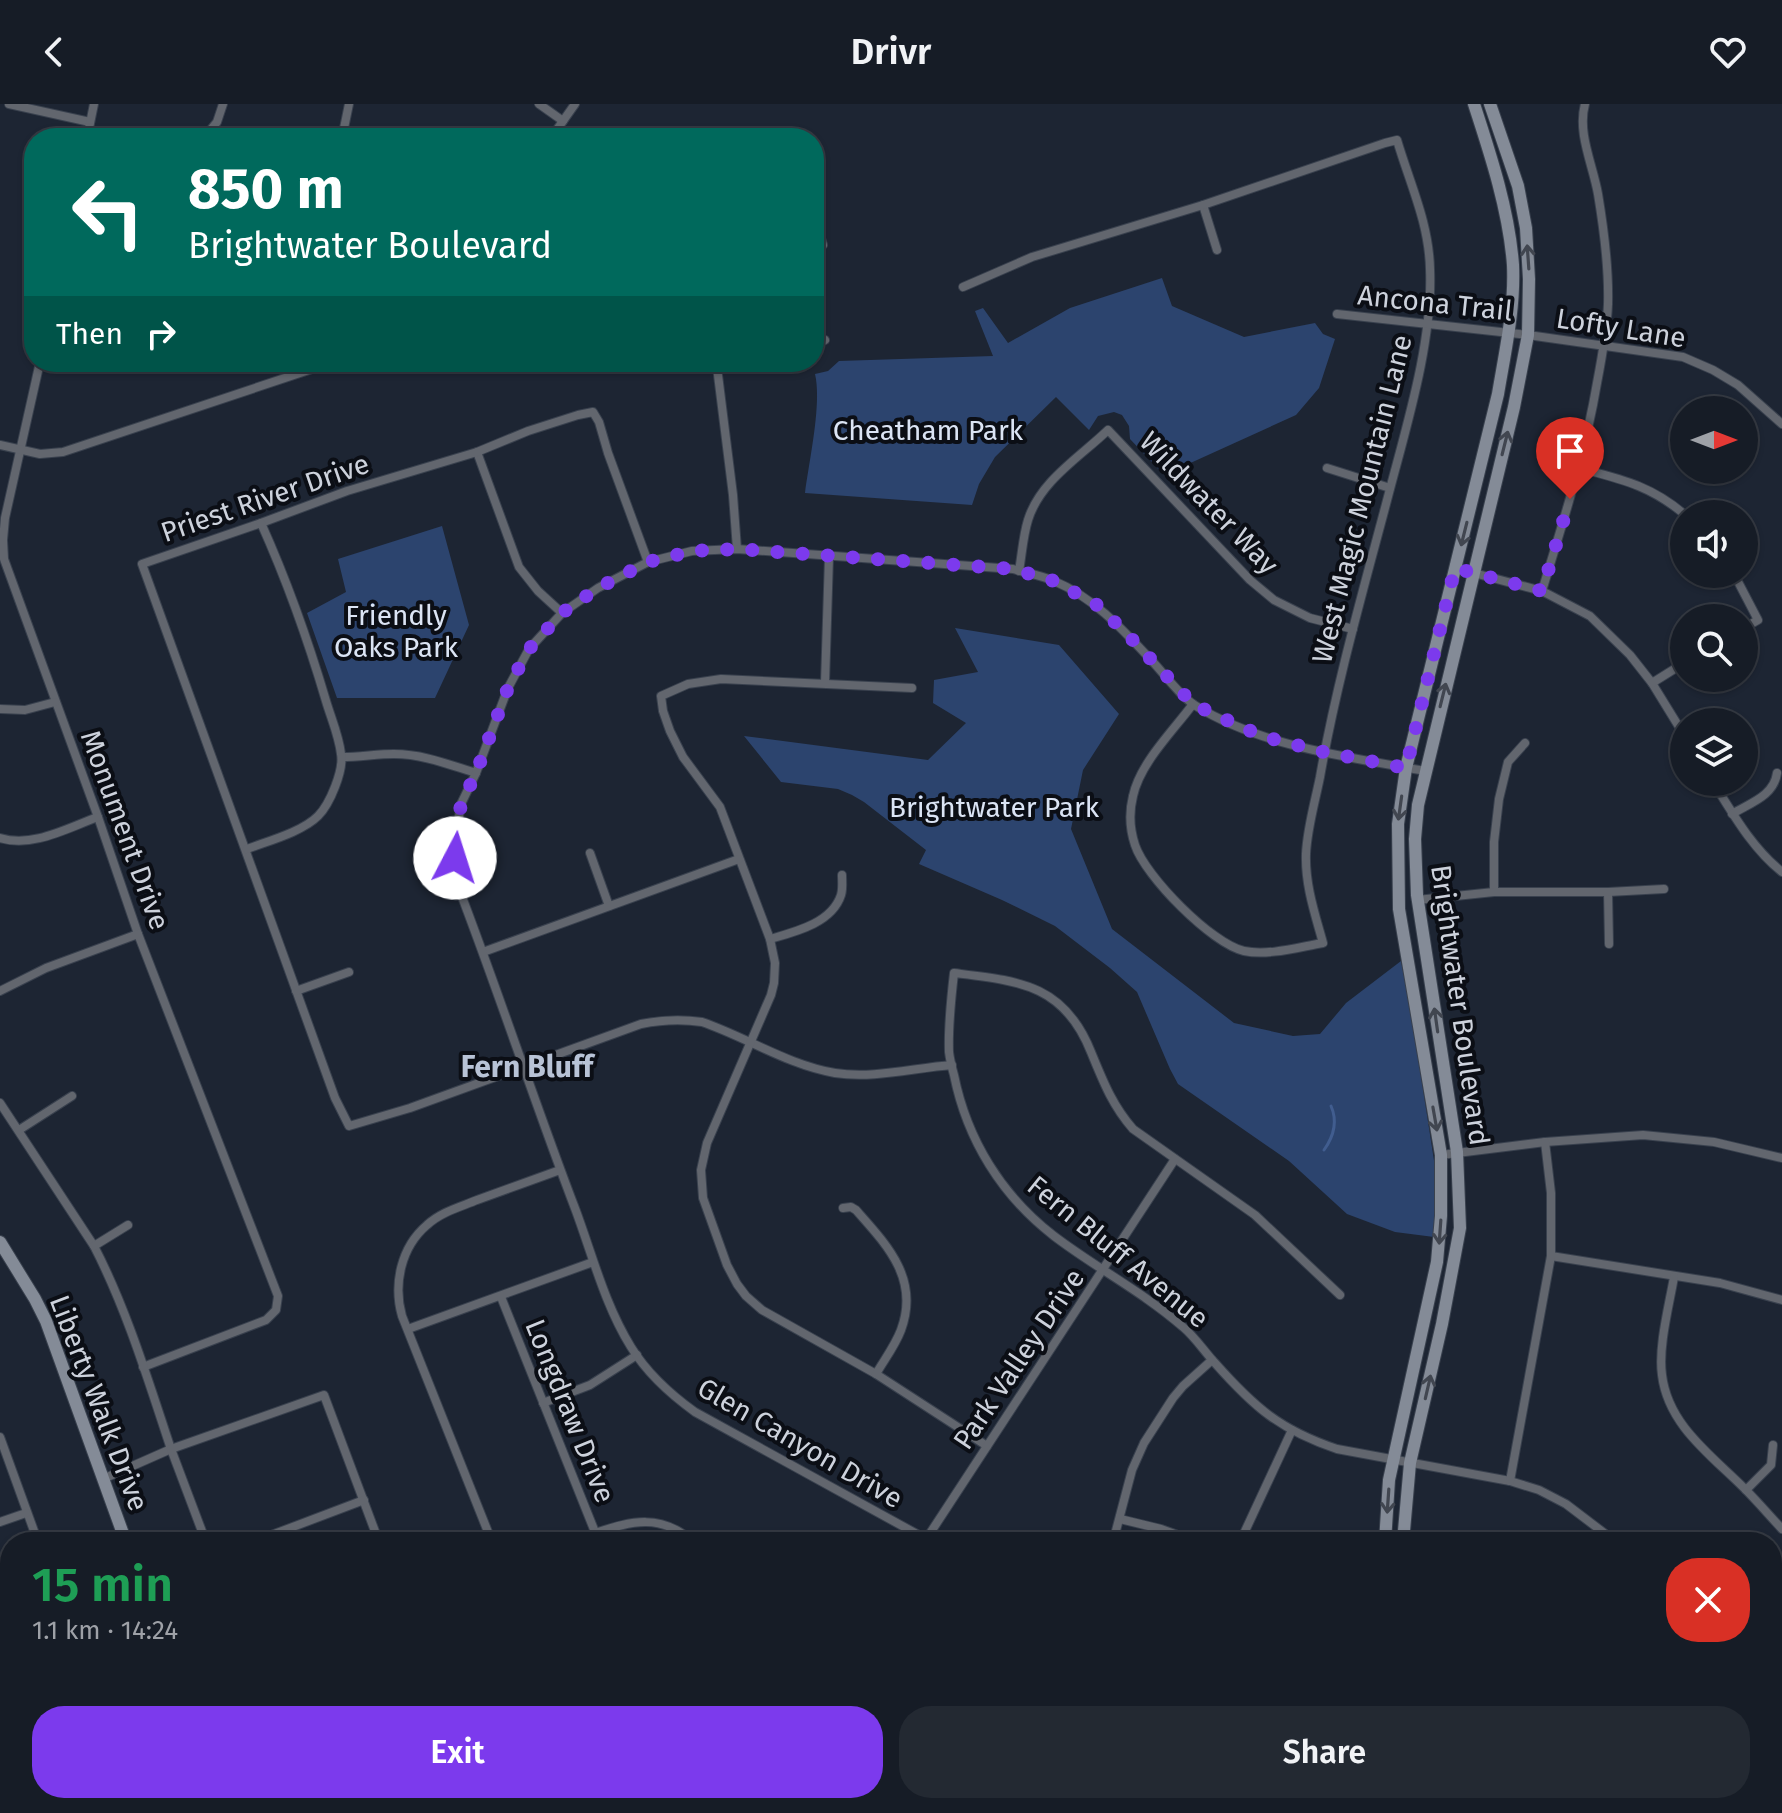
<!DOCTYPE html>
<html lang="en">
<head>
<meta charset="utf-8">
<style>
	:root { --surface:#161c26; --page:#232932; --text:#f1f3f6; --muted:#9ea1a7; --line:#353a43; --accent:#7c3aed }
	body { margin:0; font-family:"Fira Sans",sans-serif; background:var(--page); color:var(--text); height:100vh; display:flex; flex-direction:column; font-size:30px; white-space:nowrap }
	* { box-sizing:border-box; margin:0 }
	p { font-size:26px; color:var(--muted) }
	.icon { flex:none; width:44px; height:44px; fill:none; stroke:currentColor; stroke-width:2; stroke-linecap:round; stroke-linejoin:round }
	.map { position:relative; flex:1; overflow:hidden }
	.details { position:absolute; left:0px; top:1428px; width:1782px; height:282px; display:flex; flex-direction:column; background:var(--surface); border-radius:32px 32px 0 0; box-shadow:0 2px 6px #0004,0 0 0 2px var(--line) }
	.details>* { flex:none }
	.banner { position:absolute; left:24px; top:24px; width:800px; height:244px; border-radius:32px; box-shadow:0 2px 6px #0004,0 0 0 2px var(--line); background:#00695c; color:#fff; overflow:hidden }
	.needle { width:52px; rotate:90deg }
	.buttons { position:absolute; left:1670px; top:292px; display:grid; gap:16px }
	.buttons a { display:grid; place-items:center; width:88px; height:88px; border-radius:50%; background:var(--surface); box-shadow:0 2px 6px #0004,0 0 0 2px var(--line); font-size:40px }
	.pin { position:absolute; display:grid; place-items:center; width:68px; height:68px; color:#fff; margin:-82px -34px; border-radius:50% 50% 50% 0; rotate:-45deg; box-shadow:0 0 8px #0007 }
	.pin .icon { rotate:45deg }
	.me { position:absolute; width:88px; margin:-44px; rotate:5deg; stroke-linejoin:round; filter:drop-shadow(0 0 6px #0008) }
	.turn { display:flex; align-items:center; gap:28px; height:168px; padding:0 32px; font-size:36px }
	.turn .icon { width:104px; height:104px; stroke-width:2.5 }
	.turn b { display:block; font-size:56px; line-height:68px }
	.then { display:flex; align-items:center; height:76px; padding:0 32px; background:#0003; gap:16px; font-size:30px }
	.round { display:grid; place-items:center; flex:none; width:84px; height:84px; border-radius:32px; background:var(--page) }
	.summary { display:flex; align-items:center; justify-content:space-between; height:136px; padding:0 32px }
	h1 { font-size:48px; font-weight:600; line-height:60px; color:#1e9e55 }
	.primary-button { display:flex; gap:16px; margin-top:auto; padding:16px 32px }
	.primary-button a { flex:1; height:92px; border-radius:32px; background:var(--accent); color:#fff; font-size:32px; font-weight:600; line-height:92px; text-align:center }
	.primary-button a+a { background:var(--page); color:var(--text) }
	header { display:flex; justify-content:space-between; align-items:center; height:104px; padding:0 32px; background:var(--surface); font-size:36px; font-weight:600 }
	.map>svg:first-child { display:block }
	.built { fill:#232f43 }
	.green { fill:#2c446e }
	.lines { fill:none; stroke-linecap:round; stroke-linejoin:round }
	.stream { stroke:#415d8f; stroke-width:3 }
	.street-casing { stroke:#39414e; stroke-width:10 }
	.secondary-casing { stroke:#39414e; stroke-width:14 }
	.street { stroke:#62666e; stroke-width:8 }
	.secondary { stroke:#848b97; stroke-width:12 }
	.oneway { stroke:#414650 }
	.route { stroke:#7c3aed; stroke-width:14; stroke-dasharray:0 25.2 }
	.labels { text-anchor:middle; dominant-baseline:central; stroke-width:8; stroke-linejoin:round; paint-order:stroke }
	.street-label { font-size:28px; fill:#cdd2dc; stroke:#0b0e15 }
	.park-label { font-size:28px; fill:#dbe4f4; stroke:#0b0e15 }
	.neighbourhood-label { font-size:30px; font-weight:bold; fill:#b8c3d6; stroke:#0b0e15 }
</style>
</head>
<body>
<header><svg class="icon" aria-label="back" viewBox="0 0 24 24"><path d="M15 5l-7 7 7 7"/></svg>Drivr<svg class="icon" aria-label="heart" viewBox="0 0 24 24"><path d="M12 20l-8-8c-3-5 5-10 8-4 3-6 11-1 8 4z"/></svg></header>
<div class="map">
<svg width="1782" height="1709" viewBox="0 0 1782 1709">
	<rect width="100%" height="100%" fill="#1d2533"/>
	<!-- built -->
	<path class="built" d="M1167,1700H1257L1261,1709H1152Z"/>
	<!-- green -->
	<g class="green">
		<path d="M1162,174L1172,202L1244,233L1315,219L1323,230L1335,235L1319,284L1296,311L1164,371L1130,335L1129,322L1122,311L1114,308L1098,312L1089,326L1056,293L995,353L979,380L972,401L805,389C809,357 822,300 815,270L828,267L839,257L993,252L975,207L983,204L1008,239L1070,204Z"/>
		<path d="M442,422L469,521L435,594H337L307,509L346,488L338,455Z"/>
		<path d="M955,524L1059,541L1119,610L1083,666L1071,725L1112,825L1234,919L1293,932L1320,930L1346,899L1401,857L1411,907L1435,1063L1434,1133L1395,1128L1347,1110L1289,1057L1178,980L1170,965L1137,888L1110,864L1055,822L1002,796L919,760L926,746L864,698L852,691L838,685L781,678L744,632L928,656L966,619L933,599L934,576L978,568Z"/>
		<path d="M901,1700H1167C1139,1709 1128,1706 1099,1705C1084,1704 1068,1704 1053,1704L1052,1709H900Z"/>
		<path d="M1257,1700H1372L1373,1709H1261Z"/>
		<path d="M1407,1700H1706V1709H1408Z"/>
	</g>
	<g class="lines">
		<!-- stream -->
		<path class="stream" d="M1324,1046C1334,1032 1338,1018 1331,1002"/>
		<!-- street casing -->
		<g class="street-casing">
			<g id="street">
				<path d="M9,0L90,18"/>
				<path d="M539,0L563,17"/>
				<path d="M87,34L94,0"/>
				<path d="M204,34L217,18L223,0"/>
				<path d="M342,34L349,0"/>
				<path d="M551,34L575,0"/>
				<path d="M1203,101L1217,146"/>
				<path d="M814,112L823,141"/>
				<path d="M963,183L1032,153L1203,101L1385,39L1397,36C1410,80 1429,119 1430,165C1433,235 1408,317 1390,385C1365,480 1337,576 1320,673C1315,698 1307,725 1306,750C1305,781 1315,810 1323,839C1299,843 1269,852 1244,847C1212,840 1145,772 1135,741C1130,726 1129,708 1133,692C1140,659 1173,627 1193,600"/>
				<path d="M1337,210L1528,231L1683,253L1713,266L1738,281L1782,320"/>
				<path d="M814,241L825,236"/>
				<path d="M40,258L5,414L3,436L4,455L98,713L138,830L278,1192L276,1206L266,1216L143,1263"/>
				<path d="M0,341L40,350L63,348L333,258"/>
				<path d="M477,348L519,463L538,487L562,509"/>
				<path d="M1327,364L1390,384"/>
				<path d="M1579,364C1620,375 1650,381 1684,410"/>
				<path d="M737,445L733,391L717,263L763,258"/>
				<path d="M648,458L608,349L599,318L593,308L578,311L528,327L477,348L347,387L261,419L142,460L335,994L349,1022L410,1004L641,920C661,916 681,915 702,918C746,933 788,961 835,969C873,975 913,964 952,961"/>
				<path d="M1455,464L1542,487L1590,512L1630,551L1652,579L1684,631"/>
				<path d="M1019,467C1022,450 1023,432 1028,416C1040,377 1080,353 1108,326L1250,476L1274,496L1310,514L1353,525"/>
				<path d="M1734,470L1758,516L1744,524"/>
				<path d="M1542,487C1563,418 1585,350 1597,279C1602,253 1607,226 1608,200C1609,163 1604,126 1598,90C1593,61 1577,29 1585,0"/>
				<path d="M825,579L829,453"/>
				<path d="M1652,579L1684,559"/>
				<path d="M912,584L721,575L688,580L661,592L663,607L670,627L683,653L720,703L770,835L775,859L774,879L771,891L707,1039L701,1066L703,1094L727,1161L737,1180L746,1192L762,1206L876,1270L987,1342"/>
				<path d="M0,605L25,606L55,598"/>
				<path d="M342,653C360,653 377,650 394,650C423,650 450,661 476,669"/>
				<path d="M1713,678C1733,710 1752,744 1782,768"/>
				<path d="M1732,710C1750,699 1774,692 1777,669"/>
				<path d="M0,734C33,744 67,724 98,713"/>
				<path d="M247,745C268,737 302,728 318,712C330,700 344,666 341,650C339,632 331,614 326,597C308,536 287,477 261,419"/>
				<path d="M590,749L609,802"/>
				<path d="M1494,788V738L1499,695L1508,658L1525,639"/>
				<path d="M1608,788L1609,840"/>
				<path d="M1417,796L1494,788H1608L1664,785"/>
				<path d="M770,835C795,828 832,819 841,791C843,785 842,777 842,771"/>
				<path d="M483,848L739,755"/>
				<path d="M0,887L46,864L138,830"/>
				<path d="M296,887L349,868"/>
				<path d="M0,999L94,1142C127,1206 148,1276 171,1345L103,1375"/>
				<path d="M19,1026L72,992"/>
				<path d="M1441,1051L1545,1038L1643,1031L1714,1038L1782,1054"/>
				<path d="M843,1104L851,1103L856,1106C887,1141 920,1175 901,1226C895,1242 884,1256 876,1270"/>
				<path d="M94,1142L128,1121"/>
				<path d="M1551,1152L1720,1179L1782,1196"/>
				<path d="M1674,1173C1669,1202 1658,1243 1662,1271C1668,1321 1711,1351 1744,1384C1757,1397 1769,1411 1782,1425"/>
				<path d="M1340,1191L1255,1111L1133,1025C1112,1001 1103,977 1091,948C1064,880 1019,877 954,869C951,895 948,921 949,948C950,956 952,964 954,971C967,1036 1002,1092 1054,1132C1096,1164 1143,1188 1183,1223C1195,1233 1204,1247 1215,1259C1254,1303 1280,1326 1337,1345L1510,1377L1539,1386L1566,1400L1616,1438"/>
				<path d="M501,1193L599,1438"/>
				<path d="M408,1225L593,1158"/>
				<path d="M543,1299L590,1281L637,1251"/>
				<path d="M0,1333L38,1438"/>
				<path d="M1510,1377L1551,1152V1089L1545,1038"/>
				<path d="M1746,1386L1771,1361L1773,1341"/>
				<path d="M1120,1415L1161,1425L1197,1438"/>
				<path d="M0,1418L26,1409"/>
				<path d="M595,1429C632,1417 661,1409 693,1438"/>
				<path d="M926,1435L695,1308C670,1290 647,1269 631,1243C605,1201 593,1153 576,1107C535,1000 500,892 459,785L456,770L455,738L461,700L476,669L508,584L529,545L562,509L598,484L648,458L692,447L737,445L1013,465C1026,469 1041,471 1054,477C1095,494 1124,527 1153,558C1165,571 1181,593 1196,602C1263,643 1349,653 1425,667"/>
				<path d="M925,1437L1175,1055"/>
				<path d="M206,1438L171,1345L324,1291L379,1438"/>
				<path d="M253,1438L364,1396"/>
				<path d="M492,1438L402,1212C393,1180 401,1143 427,1121C441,1108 460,1103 477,1096C505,1086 532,1076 560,1066"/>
				<path d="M1113,1438L1132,1366L1144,1339L1173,1294L1183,1282L1212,1256"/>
				<path d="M1240,1438L1292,1326"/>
				<path d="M1772,1563L1782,1567"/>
				<path d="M0,1651L10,1648"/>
				<path d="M131,1700L135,1709"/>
				<path d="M595,1700L599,1709"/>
				<path d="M701,1700L704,1709"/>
				<path d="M747,1709L754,1700"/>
				<path d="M887,1709L888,1700"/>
			</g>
		</g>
		<!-- secondary casing -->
		<g class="secondary-casing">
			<g id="secondary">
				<path d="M0,1138L35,1195L46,1217L126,1438"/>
				<path d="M1385,1438L1389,1376L1437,1158L1441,1112V1051L1399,805L1398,720L1406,664L1498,290C1505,248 1515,204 1513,161C1509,107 1491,52 1474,0"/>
				<path d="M1403,1438L1410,1359L1442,1220L1460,1124L1457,1048L1417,791L1415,735L1418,701L1514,303L1528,231L1529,175L1526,124L1518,82L1490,0"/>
				<path d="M219,1700L222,1709"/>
				<path d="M1382,1700L1383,1709"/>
				<path d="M1401,1700L1403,1709"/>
			</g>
		</g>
		<!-- street -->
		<use href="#street" class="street"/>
		<!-- secondary -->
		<use href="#secondary" class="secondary"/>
	</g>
	<!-- one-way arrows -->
	<defs><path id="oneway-shaft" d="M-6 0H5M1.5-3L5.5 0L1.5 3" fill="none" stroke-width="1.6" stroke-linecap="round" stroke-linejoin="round" transform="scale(2)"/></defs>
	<g class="oneway">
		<use href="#oneway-shaft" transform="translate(1528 153) rotate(-94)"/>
		<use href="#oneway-shaft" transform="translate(1505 339) rotate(-76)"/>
		<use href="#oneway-shaft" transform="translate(1464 430) rotate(104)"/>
		<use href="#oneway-shaft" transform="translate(1443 591) rotate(-76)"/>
		<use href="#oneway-shaft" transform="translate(1400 704) rotate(98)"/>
		<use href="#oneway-shaft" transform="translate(1436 916) rotate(-98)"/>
		<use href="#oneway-shaft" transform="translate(1435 1015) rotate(80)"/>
		<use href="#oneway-shaft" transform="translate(1440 1128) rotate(94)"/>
		<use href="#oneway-shaft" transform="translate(1428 1283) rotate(-77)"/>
		<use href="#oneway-shaft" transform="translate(1388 1397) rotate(94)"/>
	</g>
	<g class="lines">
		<!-- route -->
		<path class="route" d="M455,754V738L461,700L476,669L508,584L529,545L562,509L598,484L648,458L692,447L737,445L1013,465L1054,477L1097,501L1128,531L1193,600L1248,626L1276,636L1324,648L1406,664L1455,464L1542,487L1570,395"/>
	</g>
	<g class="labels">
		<!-- street labels -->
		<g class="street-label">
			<text transform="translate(1435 199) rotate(6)">Ancona Trail</text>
			<text transform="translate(1621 224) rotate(9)">Lofty Lane</text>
			<text transform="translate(265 394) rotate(-19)">Priest River Drive</text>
			<text transform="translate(1362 395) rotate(-76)">West Magic Mountain Lane</text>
			<text transform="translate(1209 399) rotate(46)">Wildwater Way</text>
			<text transform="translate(125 726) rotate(70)">Monument Drive</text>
			<text transform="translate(1460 901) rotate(82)">Brightwater Boulevard</text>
			<text transform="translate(1118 1148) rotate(39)">Fern Bluff Avenue</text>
			<text transform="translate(1019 1255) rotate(-56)">Park Valley Drive</text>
			<text transform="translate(99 1299) rotate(69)">Liberty Walk Drive</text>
			<text transform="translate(570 1307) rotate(68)">Longdraw Drive</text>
			<text transform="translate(800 1339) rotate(30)">Glen Canyon Drive</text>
		</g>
		<!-- park labels -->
		<g class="park-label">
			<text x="928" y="326">Cheatham Park</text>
			<text x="396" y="511">Friendly<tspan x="396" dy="32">Oaks Park</tspan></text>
			<text x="994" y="703">Brightwater Park</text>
		</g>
		<!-- neighbourhood labels -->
		<g class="neighbourhood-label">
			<text x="527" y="963">Fern Bluff</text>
		</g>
	</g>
</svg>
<div class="buttons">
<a><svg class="needle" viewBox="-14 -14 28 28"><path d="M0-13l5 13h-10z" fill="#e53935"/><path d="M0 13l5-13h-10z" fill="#9ea1a7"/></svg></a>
<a><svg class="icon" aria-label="sound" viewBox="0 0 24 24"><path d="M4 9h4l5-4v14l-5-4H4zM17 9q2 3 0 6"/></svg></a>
<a><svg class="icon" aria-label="search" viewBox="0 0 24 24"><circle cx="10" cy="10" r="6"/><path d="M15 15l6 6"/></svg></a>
<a><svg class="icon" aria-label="layers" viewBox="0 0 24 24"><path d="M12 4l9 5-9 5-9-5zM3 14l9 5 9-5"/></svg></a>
</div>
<div class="pin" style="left:1570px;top:395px;background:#d93025"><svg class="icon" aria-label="arrive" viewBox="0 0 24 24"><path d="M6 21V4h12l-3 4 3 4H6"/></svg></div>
<svg class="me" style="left:455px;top:754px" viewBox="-20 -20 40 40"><circle r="19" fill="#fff"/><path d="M0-13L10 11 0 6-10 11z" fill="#7c3aed"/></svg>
<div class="banner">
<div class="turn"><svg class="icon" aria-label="left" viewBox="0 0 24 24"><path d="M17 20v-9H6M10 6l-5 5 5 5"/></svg><div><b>850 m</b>Brightwater Boulevard</div></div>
<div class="then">Then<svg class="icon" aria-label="right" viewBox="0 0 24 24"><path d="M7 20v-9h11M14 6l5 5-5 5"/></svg></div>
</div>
<section class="details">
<div class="summary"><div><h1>15 min</h1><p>1.1 km · 14:24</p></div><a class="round" style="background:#d93025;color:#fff"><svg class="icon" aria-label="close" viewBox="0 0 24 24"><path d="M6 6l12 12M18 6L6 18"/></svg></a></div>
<div class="primary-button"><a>Exit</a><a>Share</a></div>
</section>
</div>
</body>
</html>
